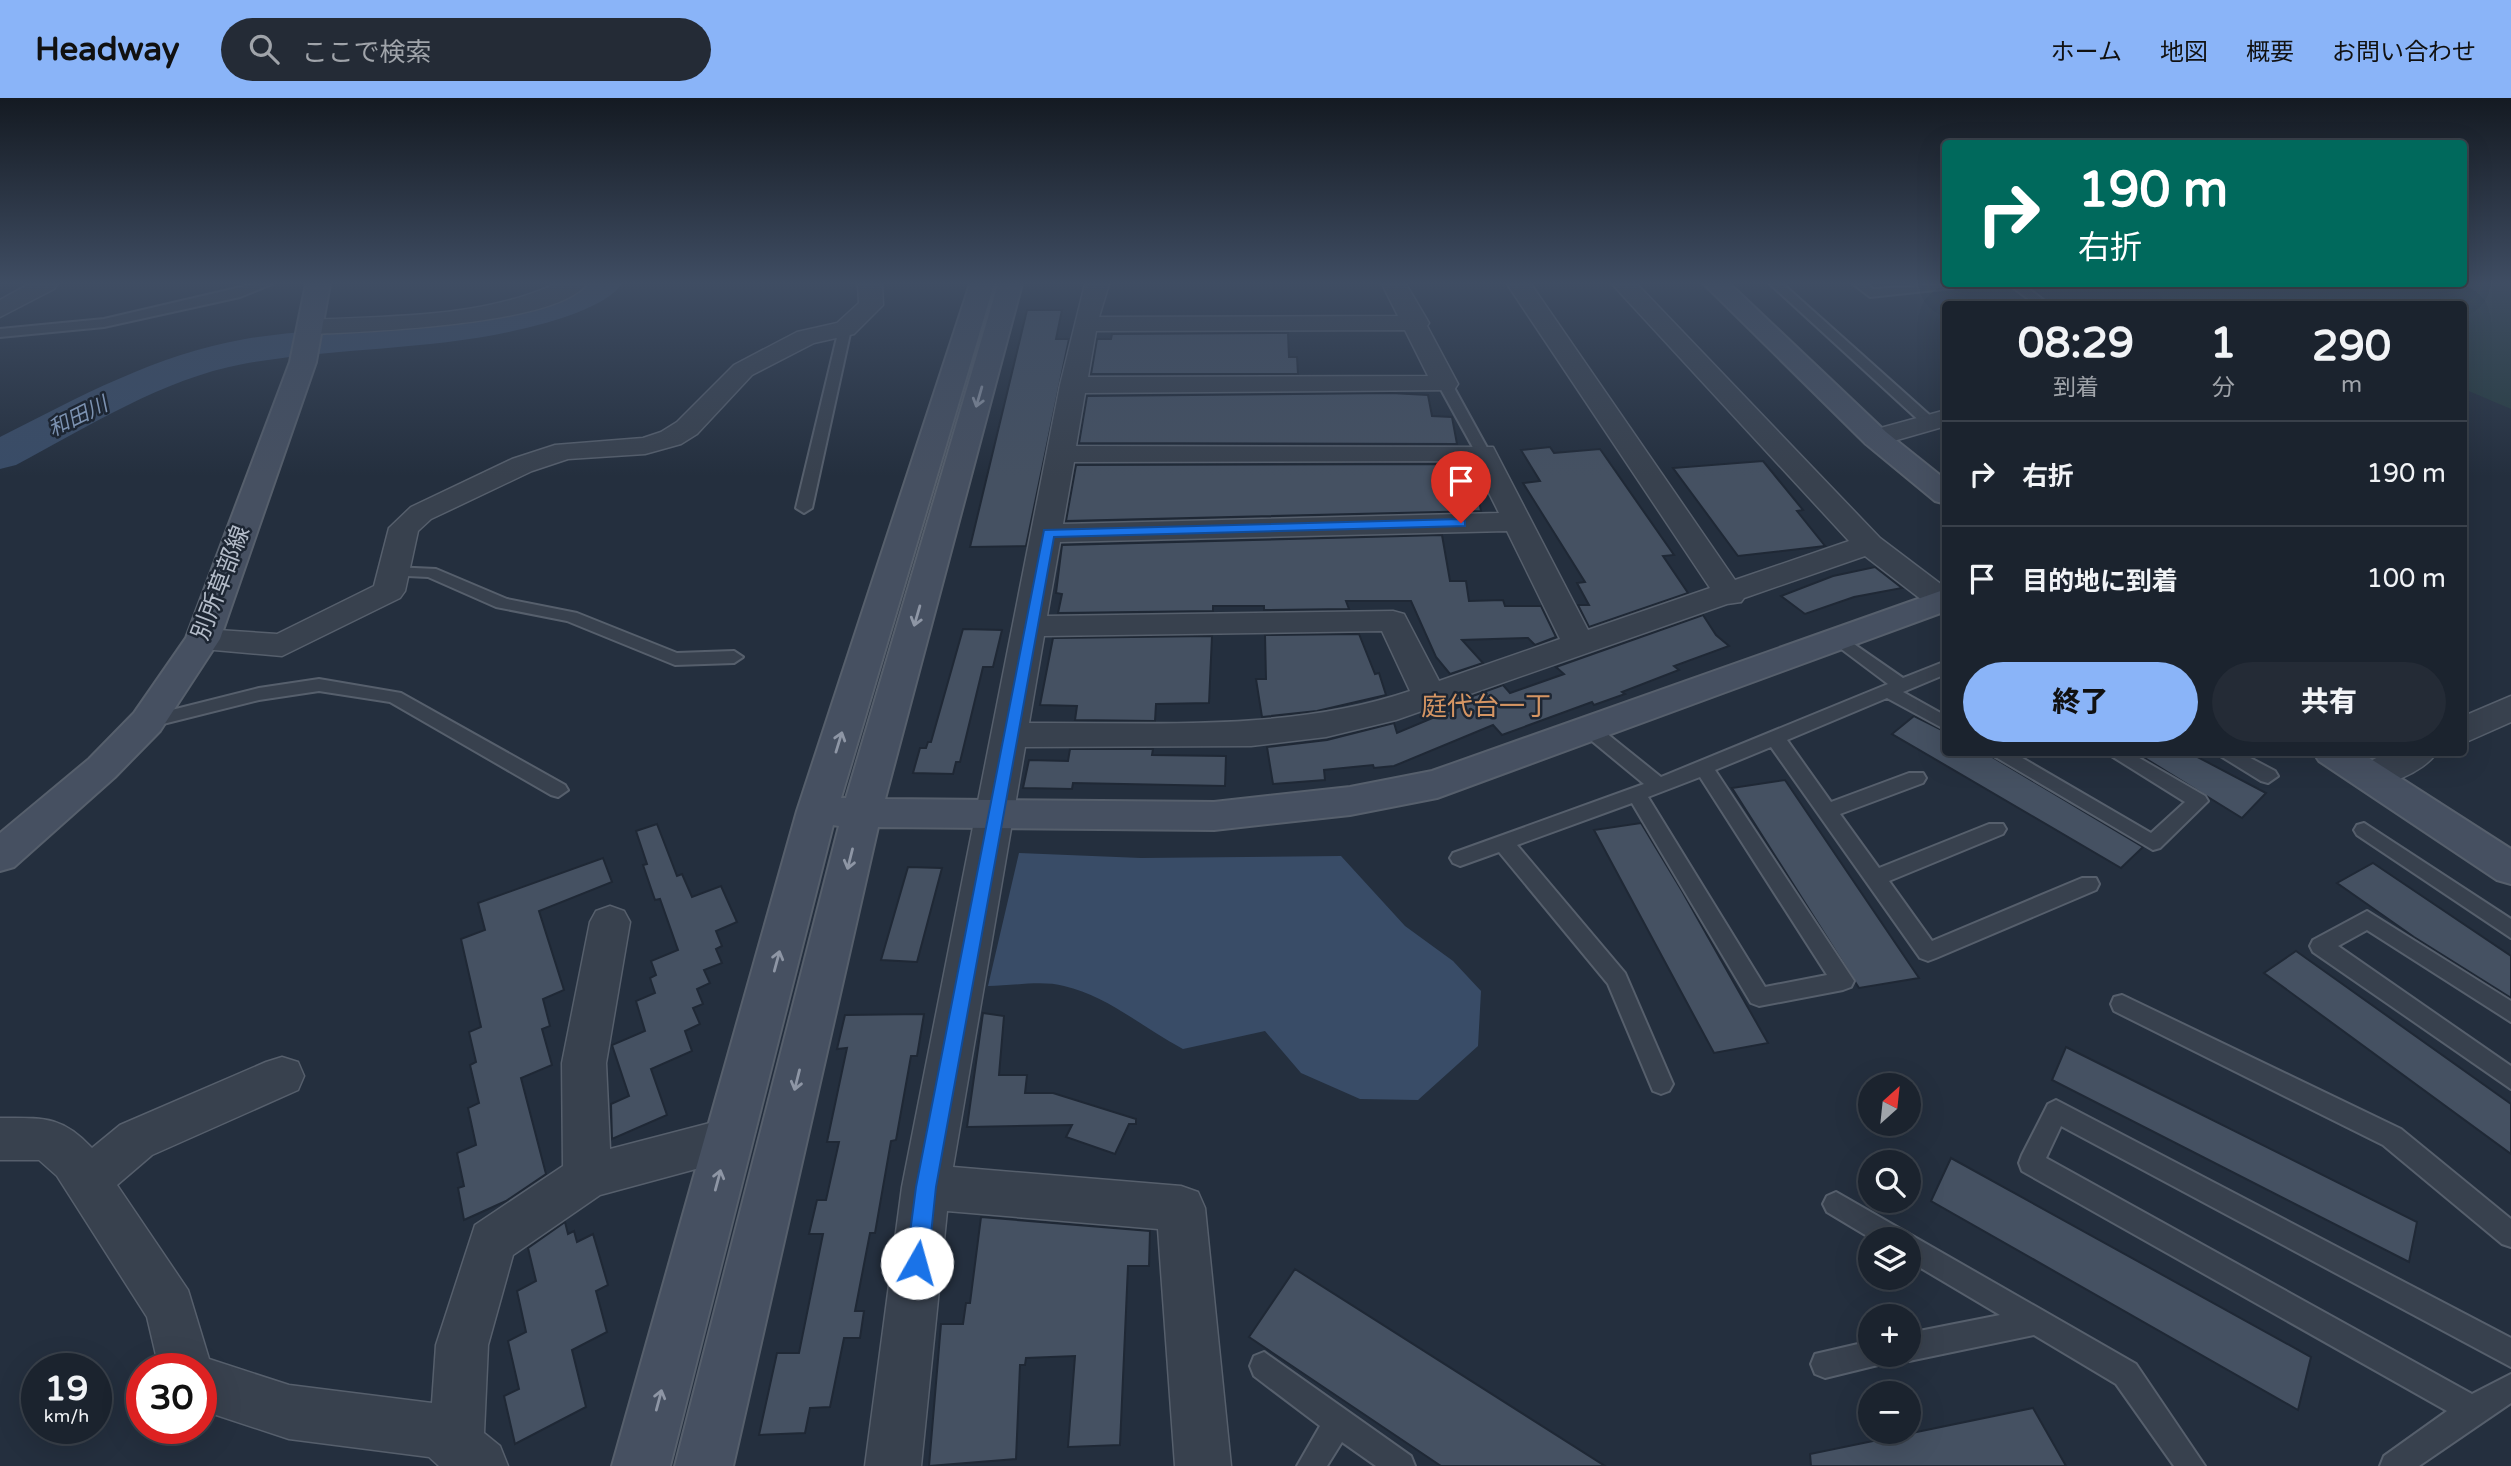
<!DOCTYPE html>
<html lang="ja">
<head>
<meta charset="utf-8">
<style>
	:root { --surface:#1b232e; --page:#242b36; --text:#f1f3f6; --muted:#a0a4aa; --line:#39404a; --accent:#8ab4f8 }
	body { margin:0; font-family:"Varela Round","Noto Sans JP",sans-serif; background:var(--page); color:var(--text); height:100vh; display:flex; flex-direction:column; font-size:26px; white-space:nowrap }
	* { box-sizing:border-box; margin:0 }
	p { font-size:23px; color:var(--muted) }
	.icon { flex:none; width:38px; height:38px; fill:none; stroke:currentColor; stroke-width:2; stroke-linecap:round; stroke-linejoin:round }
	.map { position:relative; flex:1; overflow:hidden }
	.sheet { position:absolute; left:1942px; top:203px; width:525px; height:455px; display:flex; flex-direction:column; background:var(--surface); border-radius:7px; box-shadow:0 7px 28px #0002,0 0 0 2px var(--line) }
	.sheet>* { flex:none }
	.top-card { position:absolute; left:1942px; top:42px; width:525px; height:147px; border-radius:7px; box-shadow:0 7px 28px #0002,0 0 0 2px var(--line); background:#00695c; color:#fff; overflow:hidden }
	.needle { width:46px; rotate:27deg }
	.controls { position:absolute; left:1858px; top:975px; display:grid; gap:14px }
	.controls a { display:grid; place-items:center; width:63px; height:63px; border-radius:50%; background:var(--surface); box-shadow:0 7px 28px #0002,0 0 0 2px var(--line); font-size:35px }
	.speed { position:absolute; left:21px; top:1255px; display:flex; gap:14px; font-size:35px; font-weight:700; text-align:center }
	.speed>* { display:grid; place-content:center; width:91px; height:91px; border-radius:50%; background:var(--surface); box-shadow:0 7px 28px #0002,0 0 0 2px var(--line); line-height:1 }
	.speed small { font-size:18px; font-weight:400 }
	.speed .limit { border:10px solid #d22; background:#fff; color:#111 }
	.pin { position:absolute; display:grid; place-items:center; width:60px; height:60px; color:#fff; margin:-72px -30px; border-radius:50% 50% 50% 0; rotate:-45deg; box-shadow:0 0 7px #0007 }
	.pin .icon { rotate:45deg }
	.me { position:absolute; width:77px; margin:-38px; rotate:7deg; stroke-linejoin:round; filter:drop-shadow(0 0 5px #0008) }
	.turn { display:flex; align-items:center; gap:24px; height:147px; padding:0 21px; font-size:32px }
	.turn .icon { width:91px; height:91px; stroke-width:2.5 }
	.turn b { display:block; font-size:49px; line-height:60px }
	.eta { display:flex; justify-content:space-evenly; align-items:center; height:119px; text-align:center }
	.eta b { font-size:42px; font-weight:800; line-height:49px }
	.action { display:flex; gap:14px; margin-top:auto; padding:14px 21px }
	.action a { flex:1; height:80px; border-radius:42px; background:var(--accent); color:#111; font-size:28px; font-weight:800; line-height:80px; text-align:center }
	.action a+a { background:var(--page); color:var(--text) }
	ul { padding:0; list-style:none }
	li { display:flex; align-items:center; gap:21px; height:105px; padding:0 21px; border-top:2px solid var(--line) }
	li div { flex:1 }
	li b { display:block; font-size:26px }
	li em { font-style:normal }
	header { display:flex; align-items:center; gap:42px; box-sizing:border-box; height:98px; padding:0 35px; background:var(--accent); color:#111 }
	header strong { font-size:33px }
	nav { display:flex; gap:38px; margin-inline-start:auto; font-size:24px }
	.search { width:490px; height:63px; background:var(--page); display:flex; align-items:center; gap:18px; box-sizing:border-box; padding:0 24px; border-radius:38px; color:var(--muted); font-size:26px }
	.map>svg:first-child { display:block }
	.green { fill:#263c3f }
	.water { fill:#394c67 }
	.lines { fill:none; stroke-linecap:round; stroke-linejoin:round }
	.river { fill:#394c67; fill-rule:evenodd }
	.building { fill:#455162; stroke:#1f2835; stroke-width:2 }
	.lane-casing { stroke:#565f6c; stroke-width:4 }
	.street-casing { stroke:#565f6c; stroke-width:3 }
	.secondary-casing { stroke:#565f6c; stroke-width:4 }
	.lane { fill:#38414e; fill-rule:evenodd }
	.street { fill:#38414e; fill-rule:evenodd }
	.secondary { fill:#465061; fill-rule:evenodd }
	.oneway { stroke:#8e96a5 }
	.route { fill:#1a73e8; stroke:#114b97; stroke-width:2 }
	.labels { text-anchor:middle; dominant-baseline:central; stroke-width:5; stroke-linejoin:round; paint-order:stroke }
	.far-water-label { font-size:21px; font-style:italic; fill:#7c92b1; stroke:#1d2633 }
	.street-label { font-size:24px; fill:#b4bcc9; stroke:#1d2633 }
	.neighbourhood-label { font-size:26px; fill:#d59563; stroke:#1d2633 }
</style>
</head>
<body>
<header>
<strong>Headway</strong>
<div class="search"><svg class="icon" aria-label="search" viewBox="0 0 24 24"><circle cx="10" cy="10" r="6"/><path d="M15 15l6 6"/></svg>ここで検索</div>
<nav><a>ホーム</a><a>地図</a><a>概要</a><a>お問い合わせ</a></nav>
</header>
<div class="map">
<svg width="2511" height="1368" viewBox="0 0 2511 1368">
	<rect width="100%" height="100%" fill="#242f3e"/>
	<!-- green -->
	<path class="green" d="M2149,186H2511V311L2464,291V206H2168Z"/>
	<!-- water -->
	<path class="water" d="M1019,755L1141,760L1341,758L1405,828L1453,863L1481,893L1478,948L1418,1002L1360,1001L1301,975L1265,933L1183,951C1143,930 1108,898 1064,888C1042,882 1012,888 988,888Z"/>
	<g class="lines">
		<!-- river -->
		<path class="river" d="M573,186H622C606,209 549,225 522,231C430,253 336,249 243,266C162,281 88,329 16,367L0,371V339C79,299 157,256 245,241C354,223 472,235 573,186Z"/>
	</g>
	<!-- building -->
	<g class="building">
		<path d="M1027,212H1062L1056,241H1069L1026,448L970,449Z"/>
		<path d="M1288,235L1289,259H1297L1298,276H1091L1097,241H1111L1112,236Z"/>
		<path d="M1391,295L1428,297L1432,318L1452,319L1457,346L1079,345L1087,298Z"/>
		<path d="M1550,349L1554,355L1600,351L1674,457L1663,458L1688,495L1589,529L1578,507H1589L1577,485L1585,484L1523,385L1540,383L1521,352Z"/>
		<path d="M1763,363L1803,412L1797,413L1825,448L1738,458L1673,370Z"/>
		<path d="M1460,366L1472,367L1481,413L1066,423L1076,367Z"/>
		<path d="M1442,437L1450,483H1466L1469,503L1503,502L1505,508H1541L1556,539L1535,547L1528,540L1462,542L1483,565L1450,576L1436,559L1411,503H1346L1349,511L1264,512V508H1213V513L1058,515L1062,496L1056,495L1062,447Z"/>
		<path d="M1875,469L1902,490L1854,499L1805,516L1781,498L1833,478Z"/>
		<path d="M1703,517L1716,537L1729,548L1674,568L1679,572L1622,594L1625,596L1594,607L1592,604L1502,637L1493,627L1394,668L1374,670L1373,667L1324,672L1325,682L1273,686L1267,649L1327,642L1394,625L1397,635L1473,603L1470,599L1503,587L1510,595L1564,576L1556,569Z"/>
		<path d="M963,531L1002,532L993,569H983L960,664H956L953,676L913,675L920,650H926L928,644H931Z"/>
		<path d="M1359,536L1375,576L1379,575L1386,597L1317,613L1262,619L1256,581H1266L1265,537Z"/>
		<path d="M1212,538L1209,605L1156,606L1155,623L1075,622L1077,608L1040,607L1053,540Z"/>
		<path d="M1914,618L1946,634V654H1984L2143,749L2121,770L1892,636Z"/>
		<path d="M1070,651H1153L1152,657L1226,658L1225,688L1073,685L1072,691L1023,690L1029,662L1068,663Z"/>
		<path d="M2135,654H2188L2266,695L2242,720Z"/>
		<path d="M1785,682L1919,880L1859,890L1732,690Z"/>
		<path d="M1641,725L1682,793L1768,945L1714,955L1594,732Z"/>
		<path d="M657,726L677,778L682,776L692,799L721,788L737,824L716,833L722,848L716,851L722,865L704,872L710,885L697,891L703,906L693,910L700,926L685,933L692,953L651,971L667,1017L612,1041L611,1006L629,998L612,947L645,933L636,903L655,895L650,880L656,877L651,863L678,852L660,801L655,802L643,767L647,766L636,733Z"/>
		<path d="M603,760L612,784L539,813L564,892L543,901L550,928L542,931L552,967L521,980L546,1076L506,1103L464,1122L458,1090L464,1088L457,1055L476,1047L468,1010L479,1005L470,967L476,964L469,934L481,929L461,841L485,832L478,805Z"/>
		<path d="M2373,765L2511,858V900L2414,839L2337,785Z"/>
		<path d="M908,769L942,770L917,864L881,862Z"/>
		<path d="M2296,853L2511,1006V1056L2264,875Z"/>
		<path d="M983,915L1004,918L999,977H1027L1025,995H1053L1136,1021V1026H1129L1115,1056L1066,1039L1072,1027L967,1029Z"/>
		<path d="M924,916L917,958H911L896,1042L891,1043L875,1135H870L855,1213H864L860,1240H844L830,1309L810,1310L805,1335L759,1337L777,1255H799L823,1136H809L817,1102H826L839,1044H827L847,950L837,951L845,917Z"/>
		<path d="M2066,949L2417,1124L2409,1164L2052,982Z"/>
		<path d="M1951,1060L2311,1259L2298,1312L1931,1103Z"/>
		<path d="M981,1119L1150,1133L1149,1168H1128L1120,1347L1068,1349L1075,1258L1026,1260L1025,1267H1020L1016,1361L929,1368L941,1226H963L966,1205H970Z"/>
		<path d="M565,1124L568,1136L574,1133L577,1144L593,1136L608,1187L596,1193L607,1234L572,1252L586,1309L515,1346L504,1298L519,1291L508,1243L526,1234L517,1193L536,1183L528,1150Z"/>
		<path d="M1295,1171L1605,1368H1441L1249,1239Z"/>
		<path d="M2033,1310L2066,1368H1811L1810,1356Z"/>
	</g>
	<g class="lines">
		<!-- lane casing -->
		<g class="lane-casing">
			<g id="lane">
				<path d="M254,186H272L240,199L104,229L0,239V231L104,221Z"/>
				<path d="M1770,186H1783L1935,322V328H1925Z"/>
				<path d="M1853,186H1867L1873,191L1959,186L1953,190L1870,199Z"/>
				<path d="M2008,186H2022L2049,206H2035Z"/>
				<path d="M845,227L851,231L812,410L804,415L796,410L839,231Z"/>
				<path d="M1445,282L1452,286L1490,355L1488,358H1478L1476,355L1438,286Z"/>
				<path d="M393,469L436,471L507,501L577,515L677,555L734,553L743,559L734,565L675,567L567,523L496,509L428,479L387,477V471Z"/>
				<path d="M1838,535L1903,580L1946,563V576L1903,594L1946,618V632L1887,600L1787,642L1831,704L1909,675H1923L1926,680L1923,685L1840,716L1879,770L1989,726H2003L2006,731L2003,736L1889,783L1932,843L2082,780H2096L2099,786L2096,792L1936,860L1928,863L1920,860L1771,649L1715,672L1854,883L1851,889L1843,892L1759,908L1751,905L1632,705L1517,747L1625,875L1673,986L1669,993L1661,996L1653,993L1608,886L1499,754L1460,768L1453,765L1450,760L1453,755L1644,686L1581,634L1579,630L1581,626H1595L1661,679L1888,586L1832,544L1829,540L1832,536ZM1700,679L1827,877L1765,889L1648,699Z"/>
				<path d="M319,581L401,595L565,687L568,692L558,699L551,697L390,604L319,593L259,602L147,630L138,624L140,620L259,590Z"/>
				<path d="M1987,654H2012L2151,735L2185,704L2105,654H2129L2205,698L2208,703L2160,750L2153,752Z"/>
				<path d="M2214,654H2239L2275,673L2278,678L2268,685L2261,683Z"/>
				<path d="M2364,725L2511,821V840L2357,737L2354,732L2357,727Z"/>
				<path d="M2367,813L2511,903V924L2367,832L2338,848L2511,968V991L2313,854L2310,848L2313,842Z"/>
				<path d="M2122,897L2401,1031L2511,1121V1149L2502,1146L2383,1047L2114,913L2111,906L2114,899Z"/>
				<path d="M2056,1002L2511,1240V1269L2061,1028L2046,1060L2472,1296L2511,1276V1305L2419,1368H2380L2384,1358L2447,1313L2022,1073L2019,1065L2022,1057L2048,1006Z"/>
				<path d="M1836,1094L2136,1266L2205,1368H2174L2116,1286L2034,1237L1909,1263L1899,1259L1909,1256V1235L2000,1217L1909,1163V1141H1872L1827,1114L1823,1106L1827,1098Z"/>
				<path d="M1871,1243V1256H1885L1882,1266L1825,1280L1815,1276L1811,1266L1815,1256Z"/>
				<path d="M1264,1254L1411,1358L1415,1368H1376L1342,1344L1327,1368H1297L1320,1328L1254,1278L1250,1268L1254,1258Z"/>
			</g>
		</g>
		<!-- street casing -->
		<g class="street-casing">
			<g id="street">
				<path d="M29,186H58L54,191L0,219V202Z"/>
				<path d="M555,186H586C558,227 363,234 312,236L303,234L300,229L303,224L312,222C391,218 481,220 555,186Z"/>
				<path d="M858,186H882L883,207L854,236L814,245L752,277L697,336L681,346L645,356L568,361L532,373L431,421L418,433L405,493L400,500L282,558L203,551L191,548L187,541L191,534L203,531L277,536L374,488L389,430L411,409L512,361L555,347L643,340L661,334L677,324L734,267L797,234L837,225L859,205Z"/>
				<path d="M1085,186H1109L1099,219L1398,218L1382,186H1406L1429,225L1427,228L1458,286L1454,292L1085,295L1076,348L1493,349L1588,532L1710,490L1507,186H1531L1735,482L1849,443L1612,186H1637L1880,440L1946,490V511L1931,509L1865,458L1744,500L1741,504L1727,506L1396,622L1326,639L1251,648L1025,649L953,1069L1181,1088L1198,1094L1205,1110L1231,1368H1175L1158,1131L947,1113L921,1368H865L902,1089L1060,287ZM1405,232L1428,278L1088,279L1096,233ZM1473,363L1499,415L1063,426L1074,364ZM1507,433L1560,541L1439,583L1404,516L1393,513L1047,518L1060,444ZM1382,533L1410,593C1288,634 1157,624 1029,625L1044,538Z"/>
				<path d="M1946,312V328L1876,348L1866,346L1862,340L1866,334Z"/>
				<path d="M2511,598V624L2464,645V618Z"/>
				<path d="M2388,654H2437C2426,673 2378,694 2357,688L2352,679L2357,670Z"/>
				<path d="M610,808L624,813L630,824L606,965L610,1051L729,1020L745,1026L752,1041L745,1056L729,1062L600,1097L513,1157L488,1247L484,1335L500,1348L508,1368H439L429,1359L289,1341L201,1312V1270H159L147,1219L57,1078L39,1062H0V1020C42,1020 61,1017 92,1050L120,1027L266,964L282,959L298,964L304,978L298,992L152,1057L117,1087L188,1192L209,1261L289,1287L432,1305L436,1247L475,1127L563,1068L562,965L590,824L596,813Z"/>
			</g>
		</g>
		<!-- secondary casing -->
		<g class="secondary-casing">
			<g id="secondary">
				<path d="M306,186H330L316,264L220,541L160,633L115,679L14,769L0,773V735L89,661L134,615L186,540L290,264Z"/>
				<path d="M970,186H994L841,700H846L998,186H1022L885,701L1214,704L1350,689L1432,673L1946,491V513L1437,700L1350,717L1214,732L878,729L733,1368H675L839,728L833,727L670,1368H612L797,713Z"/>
				<path d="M1704,186H1730L1886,334L1946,382V406L1935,403L1866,346Z"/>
				<path d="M2313,654H2360L2511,751V786L2497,782L2319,663Z"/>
			</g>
		</g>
		<!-- lane -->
		<use href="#lane" class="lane"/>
		<!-- street -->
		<use href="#street" class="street"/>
		<!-- secondary -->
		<use href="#secondary" class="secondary"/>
	</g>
	<!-- one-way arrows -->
	<defs><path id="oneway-shaft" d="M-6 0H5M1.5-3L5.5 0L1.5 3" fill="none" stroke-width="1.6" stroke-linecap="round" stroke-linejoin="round" transform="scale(1.75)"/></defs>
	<g class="oneway">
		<use href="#oneway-shaft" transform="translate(979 299) rotate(106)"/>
		<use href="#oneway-shaft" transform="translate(917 518) rotate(106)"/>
		<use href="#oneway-shaft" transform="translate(839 644) rotate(-73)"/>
		<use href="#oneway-shaft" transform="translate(850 761) rotate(104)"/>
		<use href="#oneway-shaft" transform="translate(777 863) rotate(-75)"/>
		<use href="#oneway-shaft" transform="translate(797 982) rotate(104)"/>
		<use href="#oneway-shaft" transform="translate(718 1082) rotate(-75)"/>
		<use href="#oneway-shaft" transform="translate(659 1302) rotate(-75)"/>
	</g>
	<!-- sky -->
	<linearGradient id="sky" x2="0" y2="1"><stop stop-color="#141a22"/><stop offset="0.49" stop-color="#3f4d63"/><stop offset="1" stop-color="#3f4d63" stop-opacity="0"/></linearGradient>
	<rect width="2511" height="378" fill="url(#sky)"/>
	<!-- route -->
	<path class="route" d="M1461,421L1465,423V428L1054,439L936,1089L928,1165L925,1172L917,1175L909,1172L906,1165L916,1089L1044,432Z"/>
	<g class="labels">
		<!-- far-water labels -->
		<g class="far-water-label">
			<text transform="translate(78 319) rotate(-26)">和田川</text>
		</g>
		<!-- street labels -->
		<g class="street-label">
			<text transform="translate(221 485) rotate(-69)">別所草部線</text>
		</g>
		<!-- neighbourhood labels -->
		<g class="neighbourhood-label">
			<text x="1486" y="608">庭代台一丁</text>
		</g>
	</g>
</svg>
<div class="controls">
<a><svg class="needle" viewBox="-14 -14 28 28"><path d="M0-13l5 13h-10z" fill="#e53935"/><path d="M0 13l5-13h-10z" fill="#a0a4aa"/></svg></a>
<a><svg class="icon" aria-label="search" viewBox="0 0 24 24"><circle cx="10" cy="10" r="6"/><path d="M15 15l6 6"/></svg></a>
<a><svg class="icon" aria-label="layers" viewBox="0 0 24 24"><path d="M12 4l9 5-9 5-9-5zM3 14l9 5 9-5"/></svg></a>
<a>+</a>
<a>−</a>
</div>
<div class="speed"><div>19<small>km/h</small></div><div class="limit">30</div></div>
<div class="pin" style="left:1461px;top:425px;background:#d93025"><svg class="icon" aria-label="arrive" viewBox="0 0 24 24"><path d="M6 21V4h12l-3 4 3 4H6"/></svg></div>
<svg class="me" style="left:917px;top:1165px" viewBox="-20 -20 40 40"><circle r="19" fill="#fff"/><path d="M0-13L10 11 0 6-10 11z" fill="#1a73e8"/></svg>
<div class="top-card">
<div class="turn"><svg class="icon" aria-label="right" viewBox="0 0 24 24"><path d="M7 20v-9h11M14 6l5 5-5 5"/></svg><div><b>190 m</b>右折</div></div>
</div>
<section class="sheet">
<div class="eta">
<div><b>08:29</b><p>到着</p></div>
<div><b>1</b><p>分</p></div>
<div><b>290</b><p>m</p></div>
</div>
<ul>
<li><svg class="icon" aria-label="right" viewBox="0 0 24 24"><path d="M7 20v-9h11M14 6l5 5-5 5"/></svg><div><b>右折</b></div><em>190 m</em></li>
<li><svg class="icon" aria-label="arrive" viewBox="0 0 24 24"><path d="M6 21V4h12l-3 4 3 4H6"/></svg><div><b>目的地に到着</b></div><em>100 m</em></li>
</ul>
<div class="action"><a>終了</a><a>共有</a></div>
</section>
</div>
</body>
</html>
